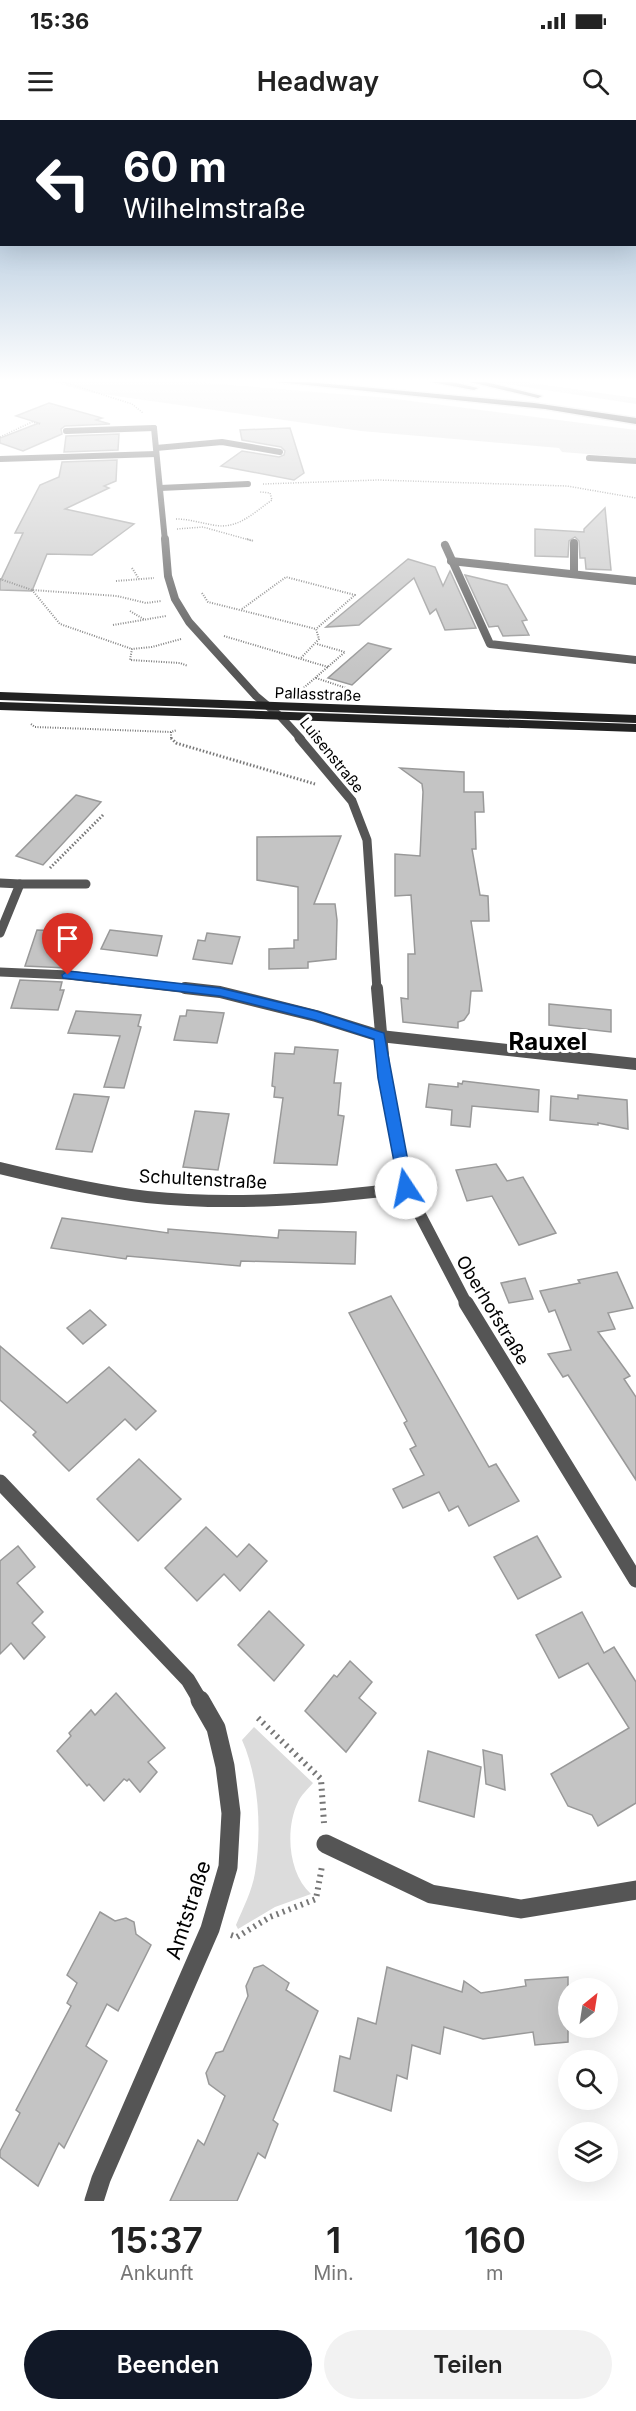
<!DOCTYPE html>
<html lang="de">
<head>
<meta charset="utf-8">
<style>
	:root { --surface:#fff; --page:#f2f2f2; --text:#222; --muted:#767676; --accent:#111827 }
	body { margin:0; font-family:Inter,sans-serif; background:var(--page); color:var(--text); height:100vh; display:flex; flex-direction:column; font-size:22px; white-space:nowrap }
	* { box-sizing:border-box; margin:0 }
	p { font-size:20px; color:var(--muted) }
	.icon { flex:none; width:33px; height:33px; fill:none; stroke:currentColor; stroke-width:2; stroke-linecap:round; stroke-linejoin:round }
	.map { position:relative; height:2081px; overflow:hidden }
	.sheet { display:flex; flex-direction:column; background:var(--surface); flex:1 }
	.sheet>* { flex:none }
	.top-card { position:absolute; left:0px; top:0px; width:636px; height:126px; box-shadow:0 6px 24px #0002; background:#111827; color:#fff; overflow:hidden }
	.needle { width:39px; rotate:30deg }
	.controls { position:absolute; left:558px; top:1858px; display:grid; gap:12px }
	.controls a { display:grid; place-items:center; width:60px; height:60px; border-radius:50%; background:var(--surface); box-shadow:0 6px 24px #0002; font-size:30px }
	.pin { position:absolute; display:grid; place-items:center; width:51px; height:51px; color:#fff; margin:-62px -26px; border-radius:50% 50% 50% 0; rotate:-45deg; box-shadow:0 0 6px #0007 }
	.pin .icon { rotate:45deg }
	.me { position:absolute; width:66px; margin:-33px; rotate:349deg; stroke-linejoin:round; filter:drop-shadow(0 0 4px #0008) }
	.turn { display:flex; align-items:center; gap:21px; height:126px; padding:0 24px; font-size:27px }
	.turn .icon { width:78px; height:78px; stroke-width:2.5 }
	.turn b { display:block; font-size:42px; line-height:51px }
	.eta { display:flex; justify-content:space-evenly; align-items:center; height:102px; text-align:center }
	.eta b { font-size:36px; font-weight:600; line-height:42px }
	.cta { display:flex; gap:12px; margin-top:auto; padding:12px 24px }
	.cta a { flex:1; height:69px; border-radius:36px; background:var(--accent); color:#fff; font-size:24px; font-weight:600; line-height:69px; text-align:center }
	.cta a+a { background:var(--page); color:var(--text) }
	.status { display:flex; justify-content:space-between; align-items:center; height:42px; padding:0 30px; background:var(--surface); direction:ltr }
	.status svg { height:16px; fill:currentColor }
	header { display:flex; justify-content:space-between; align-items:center; height:78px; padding:0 24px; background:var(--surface); font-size:27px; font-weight:600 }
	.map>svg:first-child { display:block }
	.green { fill:#dcdcdc }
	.building { fill:#c4c4c4; stroke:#999; stroke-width:1.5 }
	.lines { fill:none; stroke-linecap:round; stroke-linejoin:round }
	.highway-casing { stroke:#dbdbdb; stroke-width:3 }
	.path-far3 { stroke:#777; stroke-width:1.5; stroke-dasharray:1 1.5; stroke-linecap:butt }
	.path-far2 { stroke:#777; stroke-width:2; stroke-dasharray:1 1.5; stroke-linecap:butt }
	.path-far1 { stroke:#777; stroke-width:3; stroke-dasharray:1.5 2; stroke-linecap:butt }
	.path { stroke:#777; stroke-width:6; stroke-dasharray:2 4.5; stroke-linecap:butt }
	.lane { stroke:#555; stroke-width:6 }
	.street-far5 { stroke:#555; stroke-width:6 }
	.street-far4 { stroke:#555; stroke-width:8 }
	.street-far3 { stroke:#555; stroke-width:9 }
	.street-far2 { stroke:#555; stroke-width:12 }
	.street-far1 { stroke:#555; stroke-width:15 }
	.street { stroke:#555; stroke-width:19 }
	.secondary { stroke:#222; stroke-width:8 }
	.highway { fill:#000; fill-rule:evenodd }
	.route { fill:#1a73e8; stroke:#114b97; stroke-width:1.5 }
	.labels { text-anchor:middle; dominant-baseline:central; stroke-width:6; stroke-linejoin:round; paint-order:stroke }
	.far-street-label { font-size:15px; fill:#000; stroke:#fff }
	.street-label { font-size:18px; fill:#000; stroke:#fff }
	.near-street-label { font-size:21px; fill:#000; stroke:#fff }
	.district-label { font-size:24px; font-weight:bold; fill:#000; stroke:#fff }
</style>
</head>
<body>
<div class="status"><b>15:36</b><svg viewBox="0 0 49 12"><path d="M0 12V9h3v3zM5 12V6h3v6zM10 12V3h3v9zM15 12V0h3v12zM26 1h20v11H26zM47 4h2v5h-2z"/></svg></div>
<header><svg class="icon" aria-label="menu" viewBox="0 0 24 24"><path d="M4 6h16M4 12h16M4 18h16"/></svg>Headway<svg class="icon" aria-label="search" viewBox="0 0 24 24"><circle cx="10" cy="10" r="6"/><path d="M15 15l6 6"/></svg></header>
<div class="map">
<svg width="636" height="2081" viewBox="0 0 636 2081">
	<rect width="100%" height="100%" fill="#fff"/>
	<!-- green -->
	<g class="green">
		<path d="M53,262H195L388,278L636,310V338L562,332L559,328L361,311L88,272Z"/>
		<path d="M493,262H525L636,278V284Z"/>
		<path d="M254,1607L313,1663C308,1669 301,1675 298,1682C285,1709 288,1753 311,1774L275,1787L238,1809L236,1805C243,1788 252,1771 255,1753C262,1711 259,1658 242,1620Z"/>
	</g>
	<!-- building -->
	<g class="building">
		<path d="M49,283L102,298L96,300L110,304L65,306L61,309L62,314L23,331L0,323V318L39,303L16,296Z"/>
		<path d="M290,308L304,353L294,360L221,346L242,331L279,337L284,335L285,331L281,327L242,320L240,310Z"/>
		<path d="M119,314L118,330L64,332L66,316Z"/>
		<path d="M117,340L116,361L104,366L109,368L65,389L134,404L92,435L47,434L32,471L0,470V462L23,413H15L40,365L59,357L62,342Z"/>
		<path d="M605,388L611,450L586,449L585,438H580L579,421L575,417L569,421L568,437L535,436V409L584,412V409Z"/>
		<path d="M408,439L435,447L443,466L450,451L476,508L445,510L436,489L430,494L414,458L359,505L326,507Z"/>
		<path d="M465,455L507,465L527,500L522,501L529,515L503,516L498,506L489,507Z"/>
		<path d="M368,523L391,529L352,565L328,558Z"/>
		<path d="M400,648L464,652V672H483L484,692H475L476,729H472L480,775L488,776L489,801H471L482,871H471L469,893L464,900L458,902V908L403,902L401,878L408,879V834H415L411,775L395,776V734L420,736L423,672L422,664Z"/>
		<path d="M76,675L101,682L43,745L16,736Z"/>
		<path d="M341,716L314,784H335L337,800L336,839L308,842V848L269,849V829L294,828V820H298V767L257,760V717Z"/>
		<path d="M37,810L78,812L67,848L25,846Z"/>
		<path d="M110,810L162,816L157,836L101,829Z"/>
		<path d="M207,813L240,817L232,844L193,839L198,820L205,821Z"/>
		<path d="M20,860L62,862L60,870H64L58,890L11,888Z"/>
		<path d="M549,884L611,890V912L549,905Z"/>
		<path d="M187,890L224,893L217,923L174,920L180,896H186Z"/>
		<path d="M76,891L141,895L138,906L141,907L124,968L104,967L120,916L68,913Z"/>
		<path d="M295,927L338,930L334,963H341L338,995L344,996L337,1045L274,1043L283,978L274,977L275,967L272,966L275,933L294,934Z"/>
		<path d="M463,961L539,970L538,992L472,986L470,1007L451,1005L452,990L426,987L429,964L458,967V963L462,964Z"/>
		<path d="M74,974L109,977L92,1032L56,1029Z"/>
		<path d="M578,975L627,980L628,1009L598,1003V1005L550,1000L551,976L578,979Z"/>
		<path d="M195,991L229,994L218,1050L183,1047Z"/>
		<path d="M496,1044L507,1061L523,1057L556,1113L519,1125L492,1076L467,1081L456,1050Z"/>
		<path d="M62,1098L168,1113V1109L278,1118L279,1110L356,1112L355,1144L241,1141L240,1146L127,1136L126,1139L51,1128Z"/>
		<path d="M617,1152L633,1188L608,1193L615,1209L598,1212L630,1256L624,1259L636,1277V1360L568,1255L563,1257L548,1234L571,1230L555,1190L549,1192L540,1171L580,1163L578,1160Z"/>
		<path d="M525,1158L533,1179L509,1183L501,1163Z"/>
		<path d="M391,1176L489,1347L496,1344L519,1381L469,1406L458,1386L449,1391L439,1372L403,1388L393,1369L424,1355L410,1329L416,1326L404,1303L407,1301L349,1193Z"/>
		<path d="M90,1190L106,1205L83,1224L67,1208Z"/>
		<path d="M0,1226L67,1283L109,1247L156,1291L136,1310L125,1299L69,1351L33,1315L36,1312L0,1280Z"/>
		<path d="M139,1339L181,1379L138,1421L97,1379Z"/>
		<path d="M206,1407L237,1437L249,1424L267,1441L240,1471L224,1454L197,1481L165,1448Z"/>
		<path d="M537,1416L561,1457L518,1479L494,1437Z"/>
		<path d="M18,1426L35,1447L17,1463L43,1492L32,1503L45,1517L24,1539L11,1523L0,1534V1441Z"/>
		<path d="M269,1491L304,1525L274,1561L238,1525Z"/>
		<path d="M582,1492L604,1533L614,1527L636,1562V1683L598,1706L592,1695L568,1686L551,1654L629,1608L588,1543L559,1558L536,1515Z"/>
		<path d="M350,1541L372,1562L359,1578L376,1593L346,1632L305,1591L334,1555L337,1557Z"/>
		<path d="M116,1573L165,1628L148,1642L157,1652L140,1672L129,1659L127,1661L124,1659L104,1681L89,1664L87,1666L57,1631L71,1616L69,1613L91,1590L95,1595Z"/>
		<path d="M483,1630L502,1635L505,1670L486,1664Z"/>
		<path d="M428,1631L481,1647L474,1697L419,1681Z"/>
		<path d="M100,1792L115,1801L126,1798L134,1802L136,1814L151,1825L118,1891L107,1884L86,1926L107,1941L64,2028L59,2023L38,2066L0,2037V2031L20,1993L16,1990L71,1886L67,1883L77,1863L67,1855Z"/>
		<path d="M263,1845L289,1863L286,1870L318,1891L273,2000L278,2004L265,2038L258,2033L237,2081H170L198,2020L204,2025L225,1976L209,1964L206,1953L216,1933L223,1931L248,1876L246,1866L254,1848Z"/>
		<path d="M387,1847L462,1872L464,1861L481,1873L526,1866L525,1860L568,1857V1922L535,1925L533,1912L483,1919L444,1907L440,1934L412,1925L407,1959L397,1955L391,1991L334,1971L340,1936L350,1939L358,1898L376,1904Z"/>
	</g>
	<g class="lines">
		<!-- highway casing -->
		<g class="highway-casing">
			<g id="highway">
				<path d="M277,262H308L534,283L636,298V304L545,289Z"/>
				<path d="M431,262H452L478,268L474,270Z"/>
				<path d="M470,262H486L542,276L538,278Z"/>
			</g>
		</g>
		<!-- path-far3 -->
		<g class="path-far3">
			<path d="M63,262L132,284L143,293"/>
			<path d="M0,317L32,302L40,304"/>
			<path d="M263,364L378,360L567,366L636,378"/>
			<path d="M176,399C189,399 201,403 213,405C238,410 253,393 272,380L270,373L260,372"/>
			<path d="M177,409L203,407L253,421"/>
		</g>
		<!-- path-far2 -->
		<g class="path-far2">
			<path d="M247,419L254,421"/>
			<path d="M132,448L139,459"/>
			<path d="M0,459L32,470L117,476L146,483L161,481"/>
			<path d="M116,461L154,458"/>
			<path d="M32,470L60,504L132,529"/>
			<path d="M202,473L208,482L316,509L319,519L300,539"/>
			<path d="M242,489L286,457L355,475L316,509"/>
			<path d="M130,491L145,500"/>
			<path d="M113,505L166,496"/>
			<path d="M224,516L328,547"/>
			<path d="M181,519L152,527L132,529L130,540L180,543L188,546"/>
			<path d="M316,558L349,569L351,572"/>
			<path d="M300,571L345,532L317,524"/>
			<path d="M31,604L35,607L171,612L177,610"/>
			<path d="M171,612V619"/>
		</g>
		<!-- path-far1 -->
		<g class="path-far1">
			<path d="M171,618L176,623L315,664"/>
			<path d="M50,748L104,694"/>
		</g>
		<!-- path -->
		<g class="path">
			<path d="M258,1598L321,1659L324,1703"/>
			<path d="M231,1815L237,1817L270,1797L316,1779L322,1746"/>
		</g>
		<!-- lane -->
		<g class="lane">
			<path d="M66,311L154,308"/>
			<path d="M156,328L222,322L280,332"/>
			<path d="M160,368L248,364"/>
		</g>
		<!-- street-far5 -->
		<g class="street-far5">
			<path d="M154,308L165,421"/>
			<path d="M589,338L636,341"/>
			<path d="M0,339L156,334"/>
		</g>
		<!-- street-far4 -->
		<g class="street-far4">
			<path d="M165,419L168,456L175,479L189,502L256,576L281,597L301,619"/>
			<path d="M574,423V454"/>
			<path d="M445,425L490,524L636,540"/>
			<path d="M451,441L636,461"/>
		</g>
		<!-- street-far3 -->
		<g class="street-far3">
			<path d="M299,618L352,681L367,720L377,870"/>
			<path d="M0,763L20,764L0,813"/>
			<path d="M20,764H86"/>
			<path d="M0,852L68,855L198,870"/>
		</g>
		<!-- street-far2 -->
		<g class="street-far2">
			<path d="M185,868L220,872L316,896L380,916L636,944"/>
			<path d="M377,868L385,958L406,1068L467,1185"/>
			<path d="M0,1048C49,1060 97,1071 147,1077C233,1086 320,1079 406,1068"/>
		</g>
		<!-- street-far1 -->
		<g class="street-far1">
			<path d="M466,1183L636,1460"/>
			<path d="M0,1362L188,1560L201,1582"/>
		</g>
		<!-- street -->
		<g class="street">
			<path d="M326,1724L431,1774L521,1789L636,1770"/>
			<path d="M94,2081L101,2059L210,1809L228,1747L231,1693L225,1646L216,1608L200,1580"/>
		</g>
		<!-- secondary -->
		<g class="secondary">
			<path d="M0,576L636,599"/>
			<path d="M0,586L636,608"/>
		</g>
		<!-- highway -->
		<use href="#highway" class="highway"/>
	</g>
	<!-- sky -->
	<linearGradient id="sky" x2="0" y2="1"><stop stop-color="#8cadcc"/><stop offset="0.47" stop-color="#fff"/><stop offset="1" stop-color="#fff" stop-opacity="0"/></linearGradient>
	<rect width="636" height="554" fill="url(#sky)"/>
	<!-- route -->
	<path class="route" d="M68,851L220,868L316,891L384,913L413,1068L411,1072H401L399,1068L378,958L374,919L315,900L220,876L63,858L62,855Z"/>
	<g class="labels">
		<!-- far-street labels -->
		<g class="far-street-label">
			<text transform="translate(318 574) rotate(2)">Pallasstraße</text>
			<text transform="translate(332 635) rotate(51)">Luisenstraße</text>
		</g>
		<!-- street labels -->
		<g class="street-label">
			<text transform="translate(203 1059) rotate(3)">Schultenstraße</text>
			<text transform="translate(493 1190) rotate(59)">Oberhofstraße</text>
		</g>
		<!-- near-street labels -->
		<g class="near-street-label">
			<text transform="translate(188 1790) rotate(-72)">Amtstraße</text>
		</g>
		<!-- district labels -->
		<g class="district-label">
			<text x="548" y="921">Rauxel</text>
		</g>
	</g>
</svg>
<div class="controls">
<a><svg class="needle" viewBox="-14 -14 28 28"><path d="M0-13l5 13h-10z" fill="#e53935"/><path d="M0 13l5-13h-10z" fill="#767676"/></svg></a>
<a><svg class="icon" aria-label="search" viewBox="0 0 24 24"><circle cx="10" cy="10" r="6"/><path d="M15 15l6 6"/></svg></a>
<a><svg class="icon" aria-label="layers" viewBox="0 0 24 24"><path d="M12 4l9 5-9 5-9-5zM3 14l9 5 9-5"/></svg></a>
</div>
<div class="pin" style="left:68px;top:855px;background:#d93025"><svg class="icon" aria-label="arrive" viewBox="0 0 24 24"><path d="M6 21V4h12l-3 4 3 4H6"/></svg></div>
<svg class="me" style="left:406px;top:1068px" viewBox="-20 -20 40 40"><circle r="19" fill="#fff"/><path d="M0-13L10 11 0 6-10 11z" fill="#1a73e8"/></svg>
<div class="top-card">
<div class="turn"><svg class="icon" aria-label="left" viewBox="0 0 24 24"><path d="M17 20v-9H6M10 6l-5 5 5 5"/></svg><div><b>60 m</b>Wilhelmstraße</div></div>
</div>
</div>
<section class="sheet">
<div class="eta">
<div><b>15:37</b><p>Ankunft</p></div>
<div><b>1</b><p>Min.</p></div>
<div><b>160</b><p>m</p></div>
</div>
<div class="cta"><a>Beenden</a><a>Teilen</a></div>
</section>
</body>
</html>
